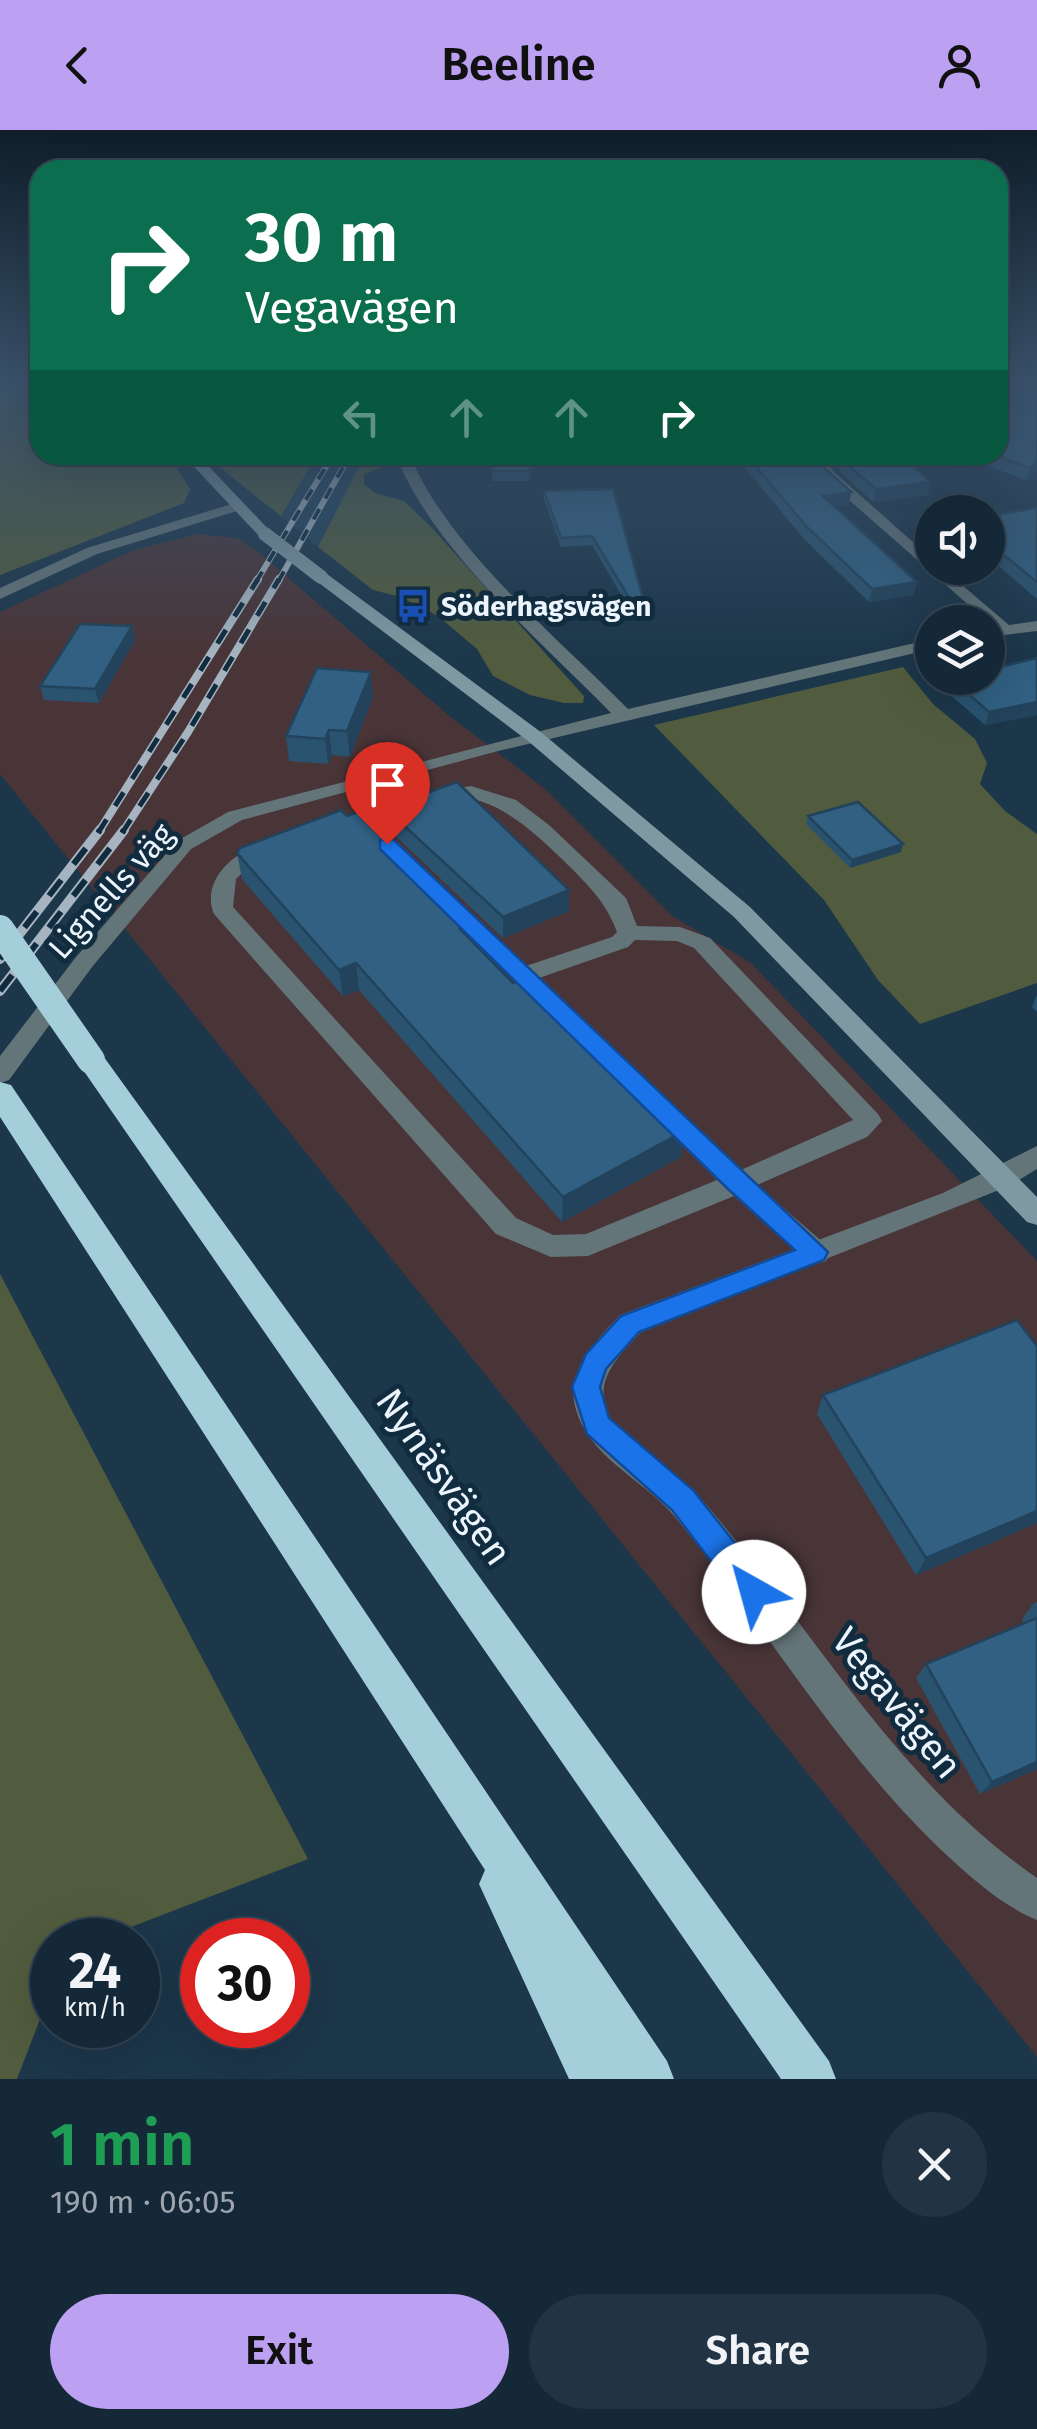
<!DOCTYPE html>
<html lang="en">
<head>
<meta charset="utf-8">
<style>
	:root { --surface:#152838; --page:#223443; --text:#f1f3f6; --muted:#9da6ae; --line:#344453; --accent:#bca0f2 }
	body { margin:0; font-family:"Fira Sans",sans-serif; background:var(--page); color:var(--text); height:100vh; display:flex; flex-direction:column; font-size:38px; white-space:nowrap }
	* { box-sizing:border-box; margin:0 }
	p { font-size:32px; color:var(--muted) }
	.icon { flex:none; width:55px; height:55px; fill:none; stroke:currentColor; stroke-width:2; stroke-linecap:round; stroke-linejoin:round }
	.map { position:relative; height:1949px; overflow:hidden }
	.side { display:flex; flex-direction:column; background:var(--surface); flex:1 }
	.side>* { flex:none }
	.guide { position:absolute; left:30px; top:30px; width:978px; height:305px; border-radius:30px; box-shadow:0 10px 40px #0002,0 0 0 2px var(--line); background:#0b6e4f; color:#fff; overflow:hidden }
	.buttons { position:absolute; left:915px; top:365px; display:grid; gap:20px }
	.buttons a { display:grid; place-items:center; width:90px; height:90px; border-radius:50%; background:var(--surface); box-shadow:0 10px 40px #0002,0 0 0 2px var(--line); font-size:50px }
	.speed { position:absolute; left:30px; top:1788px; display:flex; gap:20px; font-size:50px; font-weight:700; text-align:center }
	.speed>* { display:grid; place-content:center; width:130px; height:130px; border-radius:50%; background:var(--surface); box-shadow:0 10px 40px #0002,0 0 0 2px var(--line); line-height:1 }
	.speed small { font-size:25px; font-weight:400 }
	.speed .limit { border:15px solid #d22; background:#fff; color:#111 }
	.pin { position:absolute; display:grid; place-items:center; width:85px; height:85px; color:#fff; margin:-102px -42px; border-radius:50% 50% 50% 0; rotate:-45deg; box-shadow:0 0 10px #0007 }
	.pin .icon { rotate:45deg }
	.me { position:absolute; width:110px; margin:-55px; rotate:322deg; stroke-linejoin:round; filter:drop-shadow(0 0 8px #0008) }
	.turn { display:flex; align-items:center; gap:35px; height:210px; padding:0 50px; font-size:45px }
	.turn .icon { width:130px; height:130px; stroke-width:2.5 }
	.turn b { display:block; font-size:70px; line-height:85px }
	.lanes { display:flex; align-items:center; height:95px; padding:0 50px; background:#0003; justify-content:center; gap:50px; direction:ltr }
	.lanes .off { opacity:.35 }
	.round { display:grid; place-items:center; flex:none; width:105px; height:105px; border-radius:52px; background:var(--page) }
	.overview { display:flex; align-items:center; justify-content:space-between; height:170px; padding:0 50px }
	h1 { font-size:60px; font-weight:600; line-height:75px; color:#1e9e55 }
	.cta { display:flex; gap:20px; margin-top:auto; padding:20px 50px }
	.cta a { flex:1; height:115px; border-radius:60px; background:var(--accent); color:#111; font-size:40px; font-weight:600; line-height:115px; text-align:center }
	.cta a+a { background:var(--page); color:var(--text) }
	header { display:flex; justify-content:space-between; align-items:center; height:130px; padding:0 50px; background:var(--accent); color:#111; font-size:45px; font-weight:600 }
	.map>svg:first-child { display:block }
	.commercial { fill:#493538 }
	.built { fill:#22435a }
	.green { fill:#515c3e }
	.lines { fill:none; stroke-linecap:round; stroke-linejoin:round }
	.lane { fill:#647579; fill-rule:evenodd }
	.street { fill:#647579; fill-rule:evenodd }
	.secondary { fill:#7e99a1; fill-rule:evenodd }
	.highway { fill:#a4cfda; fill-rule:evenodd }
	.rail-far2-casing { stroke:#a5b4c0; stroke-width:6 }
	.rail-far1-casing { stroke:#a5b4c0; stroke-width:8 }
	.rail-casing { stroke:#a5b4c0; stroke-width:10 }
	.rail-far2 { stroke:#122c3f; stroke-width:4; stroke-dasharray:12; stroke-linecap:butt }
	.rail-far1 { stroke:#122c3f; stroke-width:5; stroke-dasharray:16; stroke-linecap:butt }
	.rail { stroke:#122c3f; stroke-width:6; stroke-dasharray:20; stroke-linecap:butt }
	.secondary-bridge { stroke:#7e99a1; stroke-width:14 }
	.highway-bridge { stroke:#a4cfda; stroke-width:28 }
	.wall { fill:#2a5370 }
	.shaded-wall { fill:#22435b }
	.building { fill:#316082; stroke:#22435b; stroke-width:2.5 }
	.route { fill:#1a73e8; stroke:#114b97; stroke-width:2.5 }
	.labels { text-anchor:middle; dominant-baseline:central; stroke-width:10; stroke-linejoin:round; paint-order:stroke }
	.far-poi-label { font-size:28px; font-weight:bold; fill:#ecf5fd; stroke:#122c3f; text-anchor:start }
	.street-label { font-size:32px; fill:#ecf5fd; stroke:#122c3f }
	.near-street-label { font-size:38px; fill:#ecf5fd; stroke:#122c3f }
</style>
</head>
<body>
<header><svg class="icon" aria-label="back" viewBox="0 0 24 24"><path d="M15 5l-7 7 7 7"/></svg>Beeline<svg class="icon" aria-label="person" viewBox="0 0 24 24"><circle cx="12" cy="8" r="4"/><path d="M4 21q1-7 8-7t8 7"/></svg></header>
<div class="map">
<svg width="1037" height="1949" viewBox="0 0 1037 1949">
	<rect width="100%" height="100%" fill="#1c364a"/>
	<!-- commercial -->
	<path class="commercial" d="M198,404L237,408L258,422L452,588L544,658L672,786L751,833L1037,1131V1927L0,644V482L134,420Z"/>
	<!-- built -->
	<path class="built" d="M317,325H365L318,417L281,386Z"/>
	<!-- green -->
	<g class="green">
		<path d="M0,253H40V325H169L190,359L184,373L0,445Z"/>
		<path d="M210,325H317L281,386L214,333Z"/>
		<path d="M365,325H392V333L364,344V354L375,363L404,371L430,396L584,566L583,573H564L530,565L493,546L477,519L438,486L401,467L373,460L318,417Z"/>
		<path d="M903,537L933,574L975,609L987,633L980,654L1005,681L1037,704V853L920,894L878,850L824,770L654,595Z"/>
		<path d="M0,1144L308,1729L97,1810H52V1858L17,1949H0Z"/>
	</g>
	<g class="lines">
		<!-- lane -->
		<path class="lane" d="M400,635L407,637L424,663L471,656L516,670L549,695L626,768L637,796L680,797L710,808L878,984L882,991L867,1007L757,1055L826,1115L830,1123L826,1131L816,1134L806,1131L734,1066L588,1126L551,1127L496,1104L214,784C199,749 241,711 275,718L278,722C267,734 248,735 236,749L233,777L516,1088L553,1105L586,1104L717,1050L653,987L649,980L653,973H671L741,1040L853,990L694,818L677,811L635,810L628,817L539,848L559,869L555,875H539L445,784L442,779L445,774H461L526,836L612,807L617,802C606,771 585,752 562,729C472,641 448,662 341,702H327V694L406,664L390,641Z"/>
		<!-- street -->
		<g class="street">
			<path d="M396,325H410C446,416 559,509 628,579L932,509V519L498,621L242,690L191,719L92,837L9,950L0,953V926L76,827L177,711L228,682L611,583C542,512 431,418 396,325Z"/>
			<path d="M806,325H820L834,342L932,429V438H942L1009,495L1037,491V501L988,507V499L993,498L988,492L824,348Z"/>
			<path d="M235,373L242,377L240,380L97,424L0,469V458L87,418Z"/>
			<path d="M1037,1016V1039L1009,1056L640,1203C620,1225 594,1248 607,1281C619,1312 673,1337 696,1363C810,1492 892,1648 1037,1748V1790C1005,1777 976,1752 951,1729C842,1629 769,1500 675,1387C644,1349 588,1328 575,1276C566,1239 597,1210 620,1185L943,1063Z"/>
		</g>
		<!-- secondary -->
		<g class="secondary">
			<path d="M183,325H198L270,401V407H260Z"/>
			<path d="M315,444H327L542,603L750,777L1037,1067V1095L1027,1092L734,787L528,611L315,450Z"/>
		</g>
		<!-- highway -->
		<g class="highway">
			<path d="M91,920L101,923L829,1931L836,1949H781L81,937L76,930L81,923Z"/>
			<path d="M0,952L11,955L667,1931L674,1949H569L479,1754L485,1740L0,987Z"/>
		</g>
		<!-- rail-far2 casing -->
		<g class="rail-far2-casing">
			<g id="rail-far2">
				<path d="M256,452L333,325"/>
				<path d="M278,452L350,325"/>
			</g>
		</g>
		<!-- rail-far1 casing -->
		<g class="rail-far1-casing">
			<g id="rail-far1">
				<path d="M98,703L258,449"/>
				<path d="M122,703L188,602L279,449"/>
			</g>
		</g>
		<!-- rail casing -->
		<g class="rail-casing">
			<g id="rail">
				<path d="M0,829L100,700"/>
				<path d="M0,861L124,700"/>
			</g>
		</g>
		<!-- rail-far2 -->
		<use href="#rail-far2" class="rail-far2"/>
		<!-- rail-far1 -->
		<use href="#rail-far1" class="rail-far1"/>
		<!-- rail -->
		<use href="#rail" class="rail"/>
		<!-- secondary-bridge -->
		<path class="secondary-bridge" d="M265,404L321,447"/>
		<!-- highway-bridge -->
		<path class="highway-bridge" d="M0,799L91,930"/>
	</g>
	<!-- wall -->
	<g class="wall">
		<path d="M493,325H536L529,351H492Z"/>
		<path d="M742,325H777L790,336L851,362L849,375L835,376L914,465L869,472L805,410L741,333Z"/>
		<path d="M960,325H998L1037,340L1026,350Z"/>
		<path d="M842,330L928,365L873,372L840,342Z"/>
		<path d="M613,359L643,481L633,485L592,415L561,417L544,369V361Z"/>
		<path d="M1037,378V469L988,427V386Z"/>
		<path d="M132,496L135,510L99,573L44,570L40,556Z"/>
		<path d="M1037,528V585L985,595L947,562L950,548Z"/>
		<path d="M373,567L350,627L332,625L328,634L289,631L286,606Z"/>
		<path d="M385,678L569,781L503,808L387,698Z"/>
		<path d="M347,686L476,793L477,816L513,853L684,1001L681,1027L562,1092L359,860L343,866L242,749L237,723Z"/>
		<path d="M808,686L903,714L901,722L850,738L806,694Z"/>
		<path d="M1037,864V882L1032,877Z"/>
		<path d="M1037,1216V1393L916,1445L817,1284L823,1265Z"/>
		<path d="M1037,1472V1639L980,1664L916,1548L926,1534L1024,1493L1022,1489L1034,1473Z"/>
	</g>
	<!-- shaded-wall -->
	<g class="shaded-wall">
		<path d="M534,325H536L529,351V341Z"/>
		<path d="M1037,331V340L1026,350L1030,338Z"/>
		<path d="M931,352L928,365L873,372L876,359Z"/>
		<path d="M851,362L849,375L821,378L823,366Z"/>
		<path d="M917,452L914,465L869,472L872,459Z"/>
		<path d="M644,472L643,481L633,485L634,476Z"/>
		<path d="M132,496L135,510L99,573L95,559Z"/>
		<path d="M371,542L373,567L350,627L347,601Z"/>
		<path d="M1037,572V585L985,595L989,582Z"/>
		<path d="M329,600L332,625L328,634L325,609Z"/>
		<path d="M903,714L901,722L850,738L852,730Z"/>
		<path d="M569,760V781L503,808V787Z"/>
		<path d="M476,793L477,819L460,799Z"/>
		<path d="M356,833L359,860L343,866L339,840Z"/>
		<path d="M684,1001L681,1027L562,1092L563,1067Z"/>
		<path d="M1037,1381V1393L916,1445L926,1428Z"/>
		<path d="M1037,1632V1639L980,1664L992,1652Z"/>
	</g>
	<!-- building -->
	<g class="building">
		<path d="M998,253H1037V331L1030,338L995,325H998Z"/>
		<path d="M493,325H534L529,341H492Z"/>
		<path d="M746,325H777L790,336L819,333L851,362L823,366L917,452L872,459L807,397Z"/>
		<path d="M884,325H900L931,352L876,359L842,330Z"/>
		<path d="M613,359L644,472L634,476L592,406L561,408L544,361Z"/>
		<path d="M1037,378V452L988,412V386Z"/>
		<path d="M80,494L132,496L95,559L40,556Z"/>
		<path d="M1037,528V572L989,582L950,548H988V540Z"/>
		<path d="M317,538L371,542L347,601L329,600L325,609L286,606Z"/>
		<path d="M457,652L569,760L503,787L385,678Z"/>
		<path d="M858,672L903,714L852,730L808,686Z"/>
		<path d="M341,680L347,686L360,681L476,793L460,799L513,853L528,846L684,1001L563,1067L356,833L339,840L237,723L240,718Z"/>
		<path d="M1017,1190L1037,1216V1381L926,1428L823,1265Z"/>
		<path d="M1037,1488V1632L992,1652L926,1534Z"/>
	</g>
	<!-- sky -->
	<linearGradient id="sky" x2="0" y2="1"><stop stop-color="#0f1e29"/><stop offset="0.48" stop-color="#3a526b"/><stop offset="1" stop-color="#3a526b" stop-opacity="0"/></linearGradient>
	<rect width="1037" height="526" fill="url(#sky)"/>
	<!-- route -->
	<path class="route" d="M387,709L394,710L828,1122L824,1130L639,1202L606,1239L600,1257L609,1288L693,1360L765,1451L769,1462L765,1473L754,1477L743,1473L672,1380L587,1304L572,1257L586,1224L621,1186L795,1120L728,1059L380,719V710Z"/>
	<!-- icons -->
	<defs>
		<g id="bus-bare" transform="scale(2.7)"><path d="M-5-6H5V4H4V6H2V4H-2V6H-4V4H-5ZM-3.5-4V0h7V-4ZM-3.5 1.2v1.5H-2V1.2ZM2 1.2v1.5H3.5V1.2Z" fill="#1a4fb4" stroke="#122c3f" stroke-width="2.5" paint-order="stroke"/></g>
	</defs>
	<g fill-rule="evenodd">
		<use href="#bus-bare" x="413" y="476"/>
	</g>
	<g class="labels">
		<!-- far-poi labels -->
		<g class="far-poi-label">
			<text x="441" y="476">Söderhagsvägen</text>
		</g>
		<!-- street labels -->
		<g class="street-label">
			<text transform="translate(111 761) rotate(-48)">Lignells väg</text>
		</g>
		<!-- near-street labels -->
		<g class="near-street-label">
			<text transform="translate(444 1347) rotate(55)">Nynäsvägen</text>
			<text transform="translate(897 1573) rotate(51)">Vegavägen</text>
		</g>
	</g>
</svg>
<div class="buttons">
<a><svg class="icon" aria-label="sound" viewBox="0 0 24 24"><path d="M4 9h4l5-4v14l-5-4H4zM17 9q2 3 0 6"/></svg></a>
<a><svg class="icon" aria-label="layers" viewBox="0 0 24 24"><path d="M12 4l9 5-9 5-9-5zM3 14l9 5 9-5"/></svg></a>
</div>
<div class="speed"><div>24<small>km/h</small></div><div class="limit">30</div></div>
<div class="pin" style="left:387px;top:714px;background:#d93025"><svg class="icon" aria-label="arrive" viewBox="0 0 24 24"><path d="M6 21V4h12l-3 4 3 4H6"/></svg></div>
<svg class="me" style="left:754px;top:1462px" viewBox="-20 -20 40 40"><circle r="19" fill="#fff"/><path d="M0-13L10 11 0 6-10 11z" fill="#1a73e8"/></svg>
<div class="guide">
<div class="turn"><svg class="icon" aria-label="right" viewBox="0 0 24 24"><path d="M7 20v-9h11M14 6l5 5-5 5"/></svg><div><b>30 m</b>Vegavägen</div></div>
<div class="lanes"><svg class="icon off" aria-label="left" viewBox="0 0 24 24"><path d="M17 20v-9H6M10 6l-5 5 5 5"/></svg><svg class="icon off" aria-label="ahead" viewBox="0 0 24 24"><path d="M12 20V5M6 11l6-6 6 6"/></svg><svg class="icon off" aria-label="ahead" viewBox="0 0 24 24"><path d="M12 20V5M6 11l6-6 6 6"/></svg><svg class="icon" aria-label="right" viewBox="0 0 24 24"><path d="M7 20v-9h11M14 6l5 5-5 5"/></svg></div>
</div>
</div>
<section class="side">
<div class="overview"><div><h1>1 min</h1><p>190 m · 06:05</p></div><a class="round"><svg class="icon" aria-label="close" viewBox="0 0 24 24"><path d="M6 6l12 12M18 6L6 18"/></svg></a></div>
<div class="cta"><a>Exit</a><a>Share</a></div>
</section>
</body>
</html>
